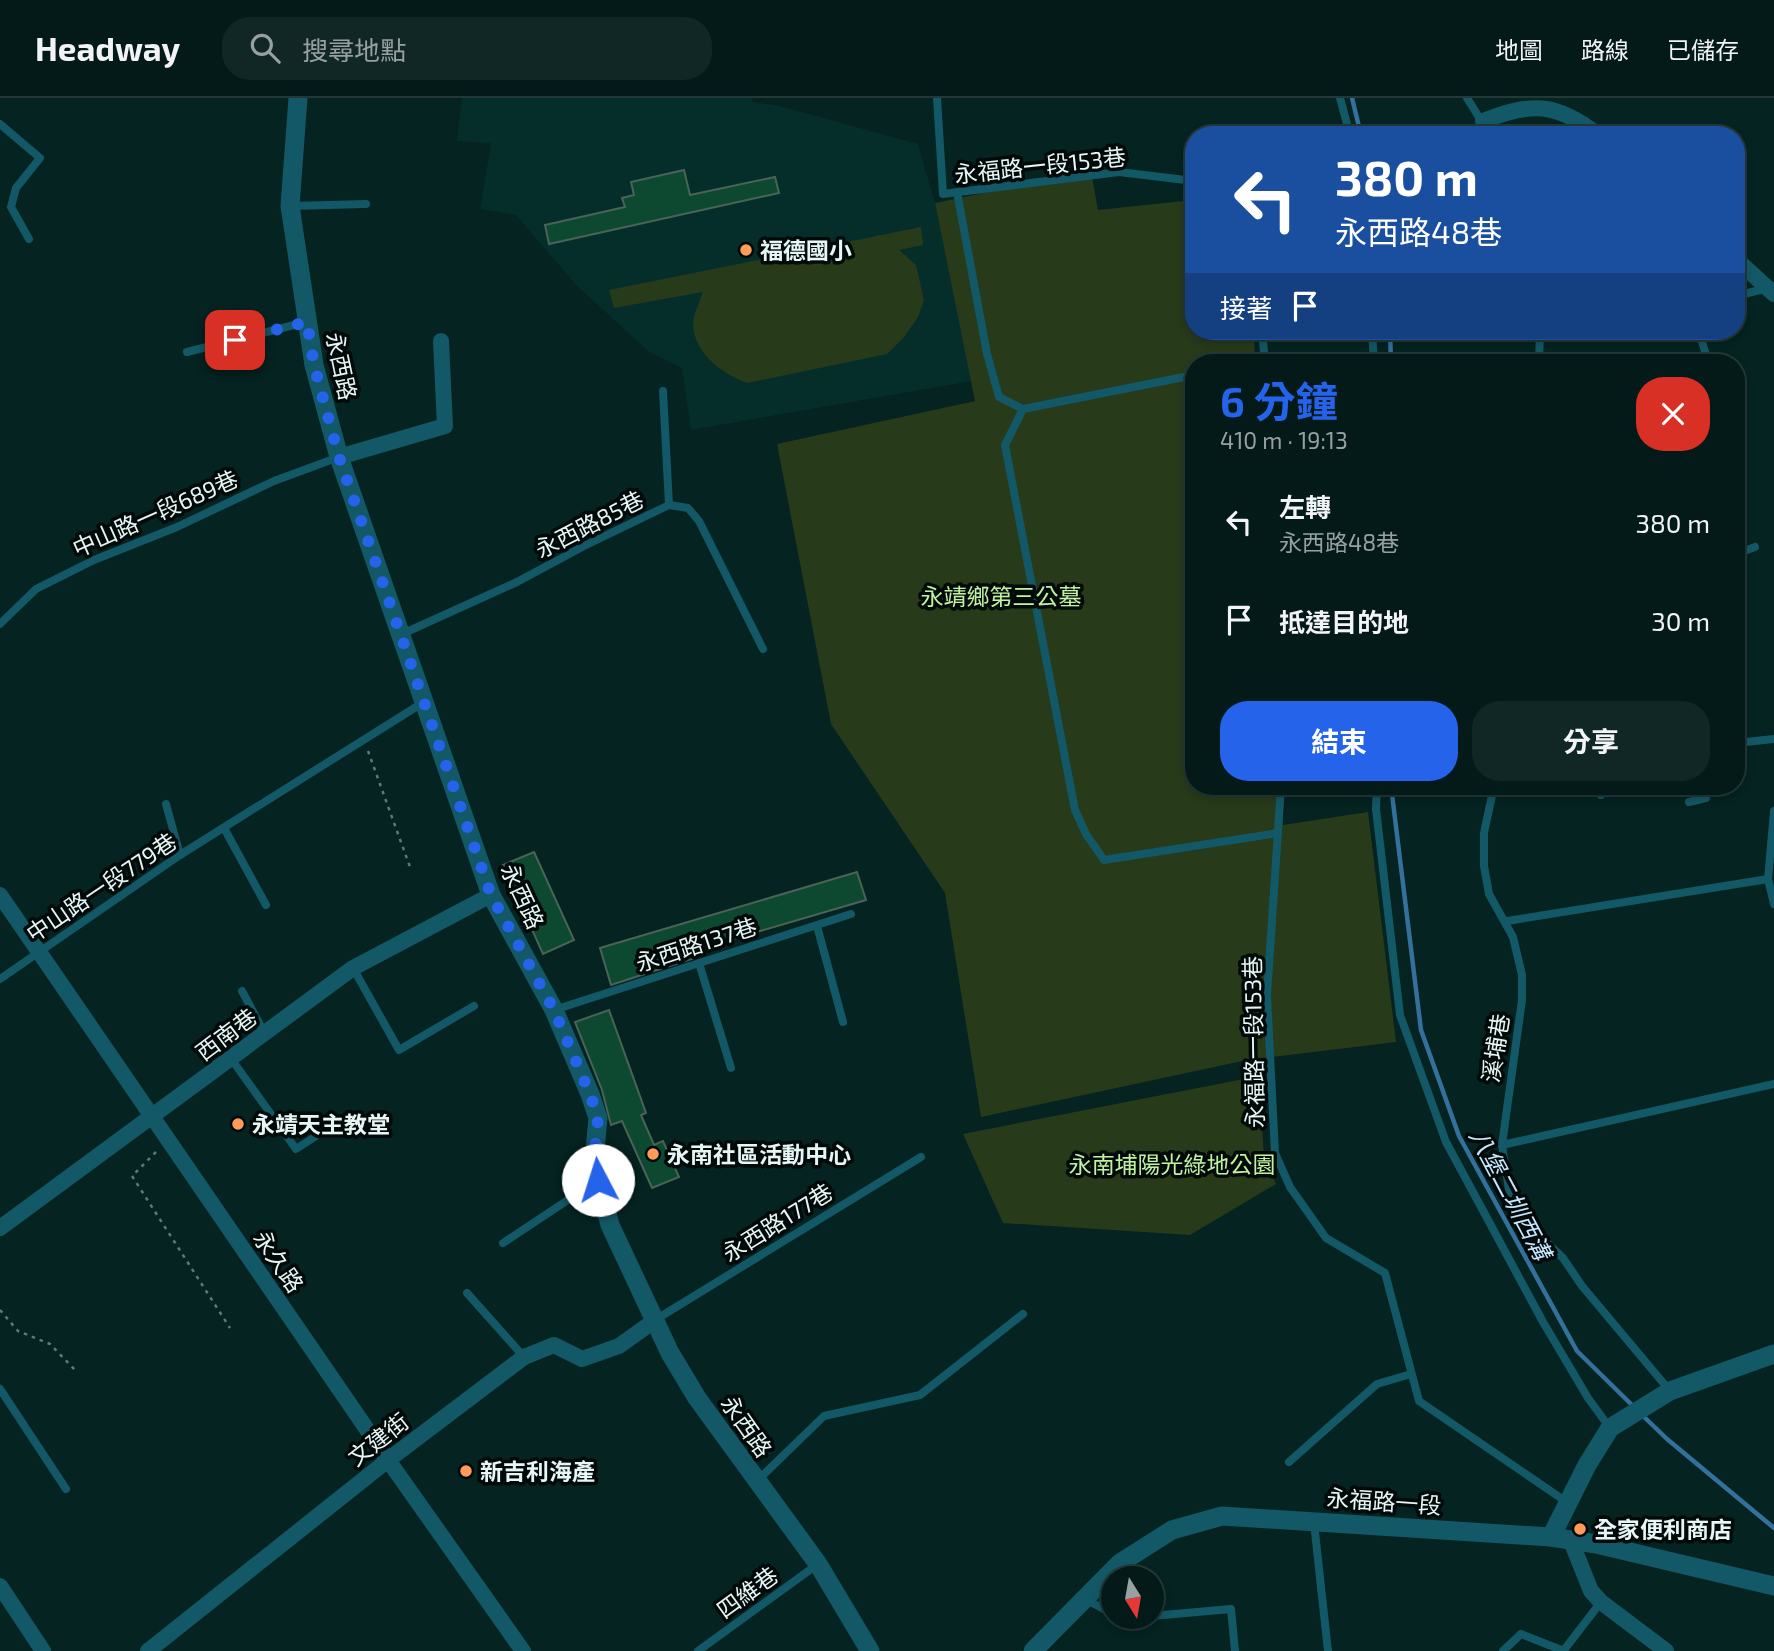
<!DOCTYPE html>
<html lang="zh-TW">
<head>
<meta charset="utf-8">
<style>
	:root { --surface:#031a19; --page:#112726; --text:#f1f3f6; --muted:#97a1a2; --line:#243838; --accent:#2563eb }
	body { margin:0; font-family:"Exo 2","Noto Sans TC",sans-serif; background:var(--page); color:var(--text); height:100vh; display:flex; flex-direction:column; font-size:26px; white-space:nowrap }
	* { box-sizing:border-box; margin:0 }
	p { font-size:23px; color:var(--muted) }
	.icon { flex:none; width:38px; height:38px; fill:none; stroke:currentColor; stroke-width:2; stroke-linecap:round; stroke-linejoin:round }
	.map { position:relative; flex:1; overflow:hidden }
	.details { position:absolute; left:1185px; top:256px; width:560px; height:441px; display:flex; flex-direction:column; background:var(--surface); border-radius:28px; box-shadow:0 4px 10px #0003,0 0 0 2px var(--line) }
	.details>* { flex:none }
	.guide { position:absolute; left:1185px; top:28px; width:560px; height:214px; border-radius:28px; box-shadow:0 4px 10px #0003,0 0 0 2px var(--line); background:#1a4fa0; color:#fff; overflow:hidden }
	.needle { width:46px; rotate:169deg }
	.buttons { position:absolute; left:1101px; top:1468px; display:grid; gap:14px }
	.buttons a { display:grid; place-items:center; width:63px; height:63px; border-radius:50%; background:var(--surface); box-shadow:0 4px 10px #0003,0 0 0 2px var(--line); font-size:35px }
	.pin { position:absolute; display:grid; place-items:center; width:60px; height:60px; color:#fff; margin:-30px; border-radius:14px; box-shadow:0 4px 10px #0006 }
	.me { position:absolute; width:77px; margin:-38px; rotate:355deg; stroke-linejoin:round; filter:drop-shadow(0 0 5px #0008) }
	.turn { display:flex; align-items:center; gap:24px; height:147px; padding:0 35px; font-size:32px }
	.turn .icon { width:91px; height:91px; stroke-width:2.5 }
	.turn b { display:block; font-size:49px; line-height:60px }
	.then { display:flex; align-items:center; height:66px; padding:0 35px; background:#0003; gap:14px; font-size:26px }
	.round { display:grid; place-items:center; flex:none; width:74px; height:74px; border-radius:28px; background:var(--page) }
	.summary { display:flex; align-items:center; justify-content:space-between; height:119px; padding:0 35px }
	h1 { font-size:42px; font-weight:700; line-height:52px; color:var(--accent) }
	.action { display:flex; gap:14px; margin-top:auto; padding:14px 35px }
	.action a { flex:1; height:80px; border-radius:28px; background:var(--accent); color:#fff; font-size:28px; font-weight:700; line-height:80px; text-align:center }
	.action a+a { background:var(--page); color:var(--text) }
	ul { padding:0; list-style:none }
	li { display:flex; align-items:center; gap:21px; height:98px; padding:0 35px }
	li div { flex:1 }
	li b { display:block; font-size:26px }
	li em { font-style:normal }
	header { display:flex; align-items:center; gap:42px; box-sizing:border-box; height:98px; padding:0 35px; background:var(--surface); border-bottom:2px solid var(--line) }
	header strong { font-size:33px }
	nav { display:flex; gap:38px; margin-inline-start:auto; font-size:24px }
	.search { width:490px; height:63px; background:var(--page); display:flex; align-items:center; gap:18px; box-sizing:border-box; padding:0 24px; border-radius:28px; color:var(--muted); font-size:26px }
	.map>svg:first-child { display:block }
	.built { fill:#052e2b }
	.green { fill:#273a1a }
	.lines { fill:none; stroke-linecap:round; stroke-linejoin:round }
	.stream { stroke:#33719c; stroke-width:4.5 }
	.building { fill:#0d4930; stroke:#4b6356; stroke-width:2 }
	.path { stroke:#5f7977; stroke-width:2.5; stroke-dasharray:3.5 5; stroke-linecap:butt }
	.service { stroke:#135866; stroke-width:8 }
	.minor { stroke:#135866; stroke-width:16 }
	.tertiary { stroke:#135866; stroke-width:19 }
	.route { stroke:#2563eb; stroke-width:12; stroke-dasharray:0 21.6 }
	.poi-dot { fill:#fe9b58; stroke:#020a09; stroke-width:2.5 }
	.labels { text-anchor:middle; dominant-baseline:central; stroke-width:7; stroke-linejoin:round; paint-order:stroke }
	.street-label { font-size:23px; fill:#e5f6f4; stroke:#020a09 }
	.poi-label { font-size:23px; font-weight:bold; fill:#e5f6f4; stroke:#020a09; text-anchor:start }
	.park-label { font-size:23px; fill:#bff39f; stroke:#020a09 }
	.water-label { font-size:24px; font-style:italic; fill:#c5e6ff; stroke:#020a09 }
</style>
</head>
<body>
<header>
<strong>Headway</strong>
<div class="search"><svg class="icon" aria-label="search" viewBox="0 0 24 24"><circle cx="10" cy="10" r="6"/><path d="M15 15l6 6"/></svg>搜尋地點</div>
<nav><a>地圖</a><a>路線</a><a>已儲存</a></nav>
</header>
<div class="map">
<svg width="1774" height="1553" viewBox="0 0 1774 1553">
	<rect width="100%" height="100%" fill="#042321"/>
	<!-- built -->
	<path class="built" d="M462,0H752L753,4L776,7L918,46L935,105L972,283L691,332L682,270L649,254L576,187L516,117L480,111L491,45L457,43Z"/>
	<!-- green -->
	<g class="green">
		<path d="M1091,73L1098,112L1193,102L1194,233H1254L1255,264H1194V688H1280L1283,727L1368,714L1396,944L1247,962L981,1019L945,795L831,626L777,346L975,303L935,105Z"/>
		<path d="M921,129L923,147L899,152L916,167L924,202L918,219L904,239L887,256L747,285C723,276 694,256 693,226C693,216 700,204 703,194L614,210L609,192Z"/>
		<path d="M1259,978L1264,1060L1276,1086L1190,1137L1003,1125L963,1036Z"/>
	</g>
	<g class="lines">
		<!-- stream -->
		<g class="stream">
			<path d="M1352,0L1361,37"/>
			<path d="M1390,233L1391,264"/>
			<path d="M1391,688L1421,932L1459,1038L1577,1253L1635,1310"/>
			<path d="M1641,1316L1667,1341L1774,1430"/>
		</g>
	</g>
	<!-- building -->
	<g class="building">
		<path d="M684,72L690,97L775,79L779,95L549,146L545,127L625,109L622,100L634,97L631,84Z"/>
		<path d="M534,754L574,842L543,856L503,767Z"/>
		<path d="M857,774L866,802L692,853L694,860L611,887L600,850Z"/>
		<path d="M609,912L646,1015L641,1017L654,1047L663,1043L679,1079L652,1090L622,1023L611,1027L602,992L575,924Z"/>
	</g>
	<g class="lines">
		<!-- path -->
		<g class="path">
			<path d="M368,653L410,769"/>
			<path d="M156,1054L132,1078L230,1230"/>
			<path d="M0,1212L18,1233L50,1246L76,1273"/>
		</g>
		<!-- service -->
		<g class="service">
			<path d="M937,0L943,96L1119,74L1194,83"/>
			<path d="M1340,0L1350,37"/>
			<path d="M1467,0L1490,37"/>
			<path d="M0,26L40,60L16,90L11,109L29,141"/>
			<path d="M957,94L987,256L999,299L1023,311L1194,277"/>
			<path d="M290,108L366,106"/>
			<path d="M1736,198L1768,190"/>
			<path d="M1262,233L1265,264"/>
			<path d="M1372,233L1374,264"/>
			<path d="M1699,233L1708,264"/>
			<path d="M187,254L306,224"/>
			<path d="M1539,264L1540,233"/>
			<path d="M663,293L669,407"/>
			<path d="M1023,311L1005,347L1075,712L1086,736L1104,762L1278,735"/>
			<path d="M1736,456L1755,449"/>
			<path d="M0,526L36,491L94,462L177,429L274,383L339,359"/>
			<path d="M402,536L517,484L584,448L669,407L688,410L699,423L763,551"/>
			<path d="M1736,645L1774,641"/>
			<path d="M1281,688L1267,897L1275,1055L1290,1089L1326,1140L1385,1175L1419,1303L1568,1405"/>
			<path d="M1377,688L1376,711L1400,917L1446,1044L1543,1224L1588,1300L1610,1330"/>
			<path d="M1494,688L1484,735V768L1489,796L1513,839L1522,877V902L1502,1047L1512,1111L1563,1160L1582,1188L1670,1293"/>
			<path d="M1600,688L1601,697"/>
			<path d="M1689,704L1706,700V688"/>
			<path d="M166,706L180,757"/>
			<path d="M1774,713L1768,781L1774,806"/>
			<path d="M224,730L266,807"/>
			<path d="M1507,823L1768,781"/>
			<path d="M817,828L843,924"/>
			<path d="M699,865L731,970"/>
			<path d="M353,870L399,952L474,908"/>
			<path d="M0,881L180,757L424,604"/>
			<path d="M242,893L265,936"/>
			<path d="M554,912L851,816"/>
			<path d="M232,962L296,1051L324,1033"/>
			<path d="M1502,1047L1774,986"/>
			<path d="M503,1145L598,1082"/>
			<path d="M467,1195L524,1259"/>
			<path d="M655,1222L921,1059"/>
			<path d="M0,1291L66,1391"/>
			<path d="M1289,1364L1377,1286L1411,1276"/>
			<path d="M757,1383L824,1318L920,1297L1023,1216"/>
			<path d="M1314,1425L1328,1553"/>
			<path d="M1085,1501L1113,1516"/>
			<path d="M1152,1518L1231,1511L1235,1553"/>
			<path d="M1118,1519L1126,1523L1145,1519"/>
			<path d="M1564,1552L1601,1504"/>
			<path d="M698,1553L818,1466"/>
			<path d="M1503,1553L1521,1536L1564,1553"/>
		</g>
		<!-- minor -->
		<g class="minor">
			<path d="M1483,23C1531,4 1556,4 1598,37"/>
			<path d="M1736,161L1774,196"/>
			<path d="M339,359L445,328L441,243"/>
			<path d="M0,797L388,1362L523,1553"/>
			<path d="M0,1130L353,870L491,797"/>
			<path d="M1571,1443L1591,1493L1601,1504L1666,1553"/>
			<path d="M0,1488L43,1553"/>
			<path d="M148,1553L388,1362L524,1259L554,1247L582,1261L619,1248L654,1223"/>
		</g>
		<!-- tertiary -->
		<g class="tertiary">
			<path d="M298,0L290,108L314,267L339,359L491,797L554,912L590,996L598,1020L595,1052L598,1082L610,1127L670,1255L697,1300L818,1466L870,1553"/>
			<path d="M1551,1439L1587,1367L1610,1330L1670,1293L1774,1256"/>
			<path d="M1033,1553L1120,1465L1172,1432L1222,1418L1551,1439L1596,1446L1774,1488"/>
		</g>
	</g>
	<g class="lines">
		<!-- route -->
		<path class="route" d="M235,242L307,224L314,267L339,359L491,797L554,912L590,996L598,1020L595,1052L598,1082"/>
	</g>
	<!-- markers -->
	<g class="poi-dot">
		<circle cx="746" cy="152" r="7"/>
		<circle cx="238" cy="1026" r="7"/>
		<circle cx="653" cy="1056" r="7"/>
		<circle cx="466" cy="1373" r="7"/>
		<circle cx="1580" cy="1431" r="7"/>
	</g>
	<g class="labels">
		<!-- street labels -->
		<g class="street-label">
			<text transform="translate(1040 67) rotate(-6)">永福路一段153巷</text>
			<text transform="translate(342 268) rotate(78)">永西路</text>
			<text transform="translate(155 415) rotate(-24)">中山路一段689巷</text>
			<text transform="translate(589 426) rotate(-27)">永西路85巷</text>
			<text transform="translate(101 789) rotate(-34)">中山路一段779巷</text>
			<text transform="translate(523 798) rotate(65)">永西路</text>
			<text transform="translate(696 846) rotate(-18)">永西路137巷</text>
			<text transform="translate(226 936) rotate(-37)">西南巷</text>
			<text transform="translate(1253 944) rotate(-91)">永福路一段153巷</text>
			<text transform="translate(1495 950) rotate(-81)">溪埔巷</text>
			<text transform="translate(777 1124) rotate(-32)">永西路177巷</text>
			<text transform="translate(279 1163) rotate(56)">永久路</text>
			<text transform="translate(747 1328) rotate(55)">永西路</text>
			<text transform="translate(378 1341) rotate(-38)">文建街</text>
			<text transform="translate(1384 1403) rotate(4)">永福路一段</text>
			<text transform="translate(747 1494) rotate(-36)">四維巷</text>
		</g>
		<!-- poi labels -->
		<g class="poi-label">
			<text x="760" y="152">福德國小</text>
			<text x="252" y="1026">永靖天主教堂</text>
			<text x="667" y="1056">永南社區活動中心</text>
			<text x="480" y="1373">新吉利海產</text>
			<text x="1594" y="1431">全家便利商店</text>
		</g>
		<!-- park labels -->
		<g class="park-label">
			<text x="1001" y="498">永靖鄉第三公墓</text>
			<text x="1172" y="1066">永南埔陽光綠地公園</text>
		</g>
		<!-- water labels -->
		<g class="water-label">
			<text transform="translate(1511 1096) rotate(62)">八堡二圳西溝</text>
		</g>
	</g>
</svg>
<div class="buttons">
<a><svg class="needle" viewBox="-14 -14 28 28"><path d="M0-13l5 13h-10z" fill="#e53935"/><path d="M0 13l5-13h-10z" fill="#97a1a2"/></svg></a>
</div>
<div class="pin" style="left:235px;top:242px;background:#d93025"><svg class="icon" aria-label="arrive" viewBox="0 0 24 24"><path d="M6 21V4h12l-3 4 3 4H6"/></svg></div>
<svg class="me" style="left:598px;top:1082px" viewBox="-20 -20 40 40"><circle r="19" fill="#fff"/><path d="M0-13L10 11 0 6-10 11z" fill="#2563eb"/></svg>
<div class="guide">
<div class="turn"><svg class="icon" aria-label="left" viewBox="0 0 24 24"><path d="M17 20v-9H6M10 6l-5 5 5 5"/></svg><div><b>380 m</b>永西路48巷</div></div>
<div class="then">接著<svg class="icon" aria-label="arrive" viewBox="0 0 24 24"><path d="M6 21V4h12l-3 4 3 4H6"/></svg></div>
</div>
<section class="details">
<div class="summary"><div><h1>6 分鐘</h1><p>410 m · 19:13</p></div><a class="round" style="background:#d93025;color:#fff"><svg class="icon" aria-label="close" viewBox="0 0 24 24"><path d="M6 6l12 12M18 6L6 18"/></svg></a></div>
<ul>
<li><svg class="icon" aria-label="left" viewBox="0 0 24 24"><path d="M17 20v-9H6M10 6l-5 5 5 5"/></svg><div><b>左轉</b><p>永西路48巷</p></div><em>380 m</em></li>
<li><svg class="icon" aria-label="arrive" viewBox="0 0 24 24"><path d="M6 21V4h12l-3 4 3 4H6"/></svg><div><b>抵達目的地</b></div><em>30 m</em></li>
</ul>
<div class="action"><a>結束</a><a>分享</a></div>
</section>
</div>
</body>
</html>
